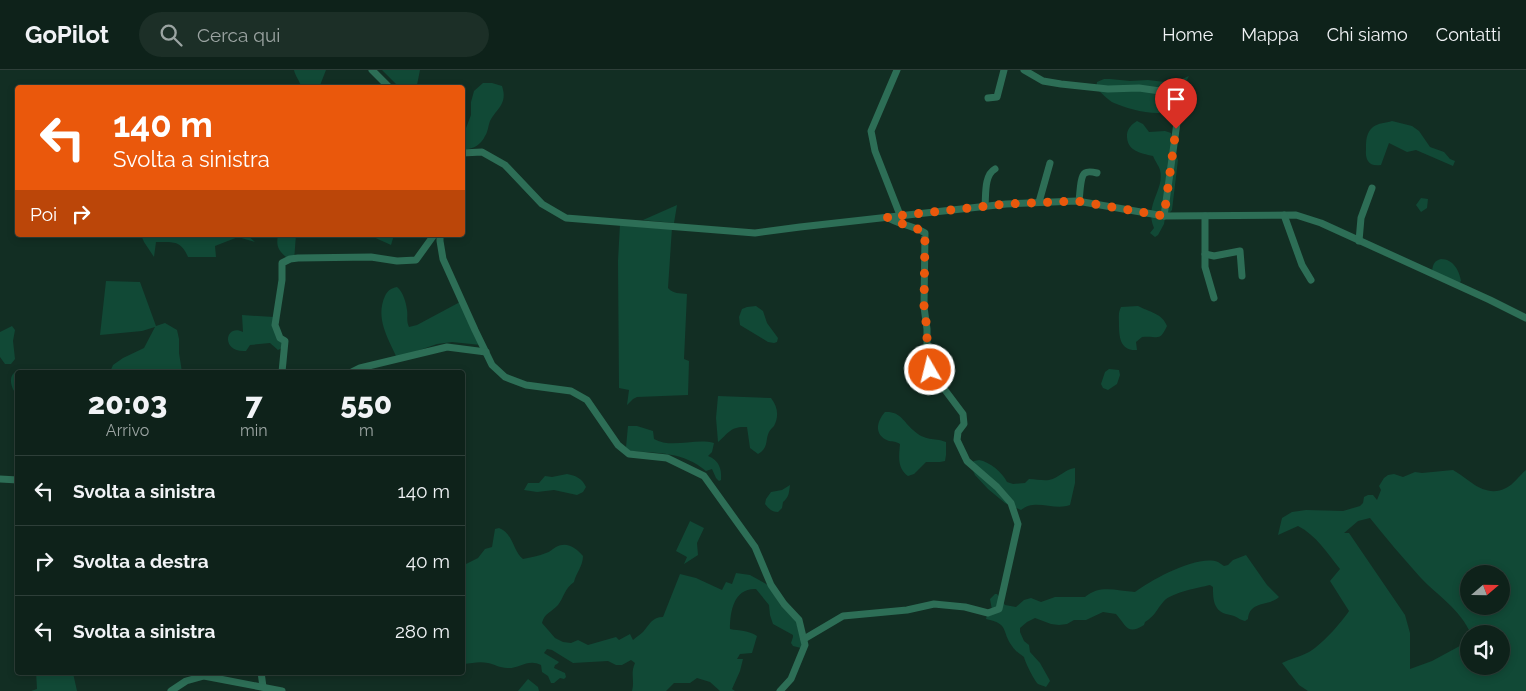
<!DOCTYPE html>
<html lang="it">
<head>
<meta charset="utf-8">
<style>
	:root { --surface:#0e221a; --page:#1c2f27; --text:#f1f3f6; --muted:#9ba4a2; --line:#2e3f39 }
	body { margin:0; font-family:Raleway,sans-serif; background:var(--page); color:var(--text); height:100vh; display:flex; flex-direction:column; font-size:19px; white-space:nowrap }
	* { box-sizing:border-box; margin:0 }
	p { font-size:16px; color:var(--muted) }
	.icon { flex:none; width:28px; height:28px; fill:none; stroke:currentColor; stroke-width:2; stroke-linecap:round; stroke-linejoin:round }
	.map { position:relative; flex:1; overflow:hidden }
	.sheet { position:absolute; left:15px; top:300px; width:450px; height:305px; display:flex; flex-direction:column; background:var(--surface); border-radius:5px; box-shadow:0 2px 8px #0003,0 0 0 1px var(--line) }
	.sheet>* { flex:none }
	.hud { position:absolute; left:15px; top:15px; width:450px; height:152px; border-radius:5px; box-shadow:0 2px 8px #0003,0 0 0 1px var(--line); background:#ea580c; color:#fff; overflow:hidden }
	.needle { width:32px; rotate:70deg }
	.fabs { position:absolute; left:1460px; top:495px; display:grid; gap:10px }
	.fabs a { display:grid; place-items:center; width:50px; height:50px; border-radius:50%; background:var(--surface); box-shadow:0 2px 8px #0003,0 0 0 1px var(--line); font-size:25px }
	.pin { position:absolute; display:grid; place-items:center; width:42px; height:42px; color:#fff; margin:-51px -21px; border-radius:50% 50% 50% 0; rotate:-45deg; box-shadow:0 0 5px #0007 }
	.pin .icon { rotate:45deg }
	.me { position:absolute; width:55px; margin:-28px; rotate:352deg; stroke-linejoin:round; filter:drop-shadow(0 0 4px #0008) }
	.turn { display:flex; align-items:center; gap:18px; height:105px; padding:0 15px; font-size:22px }
	.turn .icon { width:65px; height:65px; stroke-width:2.5 }
	.turn b { display:block; font-size:35px; line-height:42px }
	.then { display:flex; align-items:center; height:48px; padding:0 15px; background:#0003; gap:10px; font-size:19px }
	.eta { display:flex; justify-content:space-evenly; align-items:center; height:85px; text-align:center }
	.eta b { font-size:30px; font-weight:800; line-height:35px }
	ul { padding:0; list-style:none }
	li { display:flex; align-items:center; gap:15px; height:70px; padding:0 15px; border-top:1px solid var(--line) }
	li div { flex:1 }
	li b { display:block; font-size:19px }
	li em { font-style:normal }
	header { display:flex; align-items:center; gap:30px; box-sizing:border-box; height:70px; padding:0 25px; background:var(--surface); border-bottom:1px solid var(--line) }
	header strong { font-size:24px }
	nav { display:flex; gap:28px; margin-inline-start:auto; font-size:18px }
	.search { width:350px; height:45px; background:var(--page); display:flex; align-items:center; gap:12px; box-sizing:border-box; padding:0 18px; border-radius:28px; color:var(--muted); font-size:19px }
	.map>svg:first-child { display:block }
	.green { fill:#114936; fill-rule:evenodd }
	.lines { fill:none; stroke-linecap:round; stroke-linejoin:round }
	.minor { stroke:#2d6e56; stroke-width:7 }
	.route { stroke:#ea580c; stroke-width:9; stroke-dasharray:0 16.2 }
</style>
</head>
<body>
<header>
<strong>GoPilot</strong>
<div class="search"><svg class="icon" aria-label="search" viewBox="0 0 24 24"><circle cx="10" cy="10" r="6"/><path d="M15 15l6 6"/></svg>Cerca qui</div>
<nav><a>Home</a><a>Mappa</a><a>Chi siamo</a><a>Contatti</a></nav>
</header>
<div class="map">
<svg width="1526" height="621" viewBox="0 0 1526 621">
	<rect width="100%" height="100%" fill="#122e23"/>
	<!-- green -->
	<g class="green">
		<path d="M294,0H326L319,18L301,17C300,11 295,6 294,0Z"/>
		<path d="M382,0H420L417,15V17H399Z"/>
		<path d="M1189,6C1187,10 1185,13 1184,17C1183,22 1185,28 1182,32C1172,52 1130,40 1114,33C1107,30 1103,23 1096,19L1097,12L1104,9H1110L1130,11L1148,10L1173,13Z"/>
		<path d="M483,13H492L502,16C508,34 497,38 490,51C488,56 488,62 485,66C481,75 472,80 463,79V64L466,58L471,45V32L474,21Z"/>
		<path d="M1137,51L1143,54L1149,62L1165,61L1171,63L1175,82L1178,90L1172,140L1165,148L1164,154L1158,165L1155,167L1150,163L1154,158C1144,134 1165,120 1160,100C1159,96 1155,91 1153,86C1140,83 1126,81 1127,64C1128,58 1132,54 1137,51Z"/>
		<path d="M1392,51L1412,56L1419,61L1430,77L1444,82L1450,89L1455,91L1453,96L1416,80L1407,82L1389,73L1381,95C1369,97 1365,90 1366,79C1366,71 1366,63 1373,57C1378,53 1386,53 1392,51Z"/>
		<path d="M1421,128L1428,129L1427,138L1421,142L1416,135Z"/>
		<path d="M677,135L674,153L643,150Z"/>
		<path d="M620,154L672,158L668,218C673,224 680,223 687,224L684,289L689,291L688,325L637,327L633,329L627,335L629,320L619,318L618,191Z"/>
		<path d="M141,165H247L255,172L238,167L215,176L216,187H188C181,170 173,172 156,172L154,187L144,172Z"/>
		<path d="M278,165H296L294,191L285,195L286,187C278,180 276,176 278,165Z"/>
		<path d="M369,165H394L391,175Z"/>
		<path d="M1441,189C1453,189 1459,200 1461,211L1459,213L1432,201C1433,194 1434,191 1441,189Z"/>
		<path d="M106,211L140,212L156,256L165,253L177,260L179,269V283L182,302H110L113,295L123,288L144,278L155,257L142,261L100,265Z"/>
		<path d="M397,217C403,222 406,232 407,240C408,246 406,251 409,257L417,255L460,232L481,275L452,272L437,274L397,288C388,268 375,248 385,226C387,221 391,218 397,217Z"/>
		<path d="M756,236L763,241L767,253L778,268L777,272L774,273L768,272L740,255L739,247L742,239L747,237Z"/>
		<path d="M1138,236C1149,242 1162,243 1167,256C1159,273 1158,265 1142,267L1136,272L1137,280C1120,281 1119,267 1119,254C1119,247 1118,243 1121,237Z"/>
		<path d="M242,245L274,247L281,271L282,278L278,280L270,273L250,275L246,281C220,283 225,253 243,262Z"/>
		<path d="M12,256L15,260L13,271L15,289L11,294H5L0,287V262Z"/>
		<path d="M1109,299L1119,300L1120,305L1117,314L1108,320L1103,318L1101,314L1105,302Z"/>
		<path d="M20,300L24,301L25,302H18L17,325C10,317 7,303 20,300Z"/>
		<path d="M718,326L771,328C778,337 779,346 774,356C772,358 770,360 769,362C765,370 769,378 758,384L750,378L747,357C730,356 729,363 718,372L716,348Z"/>
		<path d="M885,342C900,341 903,351 913,360C926,372 933,367 946,372V385L945,391L940,392H926L914,404L908,406C897,398 899,386 900,374C895,371 894,372 889,371C873,365 877,351 885,342Z"/>
		<path d="M628,356H637L653,361L654,369C671,379 695,368 714,373L712,382L708,386C719,390 722,399 721,410L719,411L716,408L712,399L706,401C684,382 658,383 630,381L626,377Z"/>
		<path d="M979,390C990,392 1002,402 1007,412L1013,414L1025,413L1029,409C1036,409 1043,411 1049,410C1059,408 1065,399 1075,398V413L1070,435C1054,441 1035,428 1021,440L1005,433L988,419L975,405L970,394L974,391Z"/>
		<path d="M1453,400C1469,409 1485,429 1506,418C1513,415 1520,405 1526,400V621H1308L1299,615L1282,593C1290,589 1299,587 1307,583C1320,577 1341,553 1349,541L1330,511L1340,499C1328,484 1316,465 1298,456L1278,465L1282,448L1292,442L1306,440L1343,441L1360,436L1363,433L1364,427L1368,425H1373L1377,430L1381,420L1379,416L1384,408L1388,405L1394,404L1403,407L1415,402L1422,403ZM1370,448C1386,468 1403,488 1420,507C1438,526 1460,539 1471,564H1501V596H1469V571L1432,591L1410,599V563L1405,545L1349,463H1344L1358,451ZM1469,504H1501V536H1469Z"/>
		<path d="M567,404C576,406 582,408 586,417L583,422L577,425L554,420L537,422L524,420L528,413H539L545,406L552,407Z"/>
		<path d="M790,415C789,423 789,427 783,432L782,438L778,442C772,442 769,439 765,434L766,429L771,422L782,420Z"/>
		<path d="M690,451L704,458L697,473L698,485L684,494L687,487L676,481Z"/>
		<path d="M499,458C514,464 513,482 523,489C531,487 539,486 546,483C550,482 552,479 556,477C567,471 576,478 583,486C583,496 576,503 574,512C565,518 564,527 558,535C552,542 544,543 542,553L555,568L563,572L571,573L578,570L588,575L616,567L619,570L630,564L633,570C636,567 640,565 643,562C650,554 652,547 663,547L680,504L696,508L722,520L726,512L732,514L736,503L750,505L768,515L781,536L796,551L802,575L801,578L793,576L791,573L793,567V565L773,554L770,545L769,535L756,519C734,518 730,541 730,559C740,561 748,560 757,566L752,583L740,584L737,589H743L740,601L732,619L735,621H720L710,612L697,608L690,613H674L666,621H632C635,610 630,604 635,593L631,590L622,595H616L608,591L573,593L552,580L547,579L544,583L559,592L557,594L555,595L554,598L565,603L566,607L564,609L560,608L554,613H551L548,606L542,602L541,595C528,588 519,599 507,598C500,598 494,594 488,593C480,591 472,593 464,594L462,593V496L478,488L485,479L492,477L495,459Z"/>
		<path d="M1246,485L1267,515L1279,527C1268,537 1250,530 1248,549L1245,551C1240,550 1239,548 1234,546C1232,545 1229,545 1226,544C1213,540 1213,528 1213,517L1210,515C1198,518 1173,522 1164,531C1156,540 1156,545 1145,552L1144,555C1127,566 1126,555 1116,544L1103,542L1086,550H1074L1067,554L1059,555L1051,554L1035,548L1027,552L1020,558V562L1024,571L1029,575L1030,582L1040,593L1049,609L1050,611L1046,617C1044,616 1040,615 1038,614C1034,610 1025,592 1024,587C1020,584 1015,581 1012,576C1001,561 1010,554 986,549L987,545L992,540L990,529L995,524H997L1005,535L1016,537L1024,530L1031,528L1041,532L1055,527H1085C1100,514 1117,521 1135,522C1151,510 1198,484 1218,492C1220,493 1222,495 1224,496L1228,495L1233,490Z"/>
		<path d="M36,602L73,603L77,621H31L37,619Z"/>
		<path d="M528,609L538,617L539,621H518Z"/>
	</g>
	<g class="lines">
		<!-- minor -->
		<g class="minor">
			<path d="M372,0L390,18"/>
			<path d="M897,0L871,61L875,81L900,145"/>
			<path d="M1024,0L1043,11L1061,14L1108,19L1139,18L1181,24L1164,146"/>
			<path d="M988,28L997,27L1004,0"/>
			<path d="M462,83L482,82L505,95L542,134L566,148L755,163L800,157L1006,134L1077,131L1164,146L1296,145L1321,153L1490,230L1526,248"/>
			<path d="M1079,131C1080,125 1080,106 1085,103C1088,101 1093,102 1097,103"/>
			<path d="M1039,132L1050,93"/>
			<path d="M985,136C986,125 984,105 995,99"/>
			<path d="M1284,145L1302,195L1311,210"/>
			<path d="M1205,146V197L1214,228"/>
			<path d="M440,165V171L443,189L475,260L492,295L505,307L526,315L571,321L587,330L618,375L629,384L667,388L704,406L755,477L771,515L784,534L799,550L805,575L791,609L780,621"/>
			<path d="M1359,171L1361,148L1372,118"/>
			<path d="M1205,184L1214,186L1240,181L1242,206"/>
			<path d="M282,302L285,271L280,268L275,255L282,210V193L290,189L298,188L371,187L397,191L416,190L434,165"/>
			<path d="M352,302L360,298L447,277L486,282"/>
			<path d="M0,409L18,410"/>
			<path d="M804,569L843,546L907,540L934,534L965,537L988,543L999,539L1018,454L1011,433L997,417L967,391L957,370L958,362L964,354L963,344L930,300L927,286V259L924,237L925,163C913,155 899,155 887,147"/>
			<path d="M261,602L263,617"/>
			<path d="M171,621L186,611L204,606L282,621"/>
		</g>
	</g>
	<g class="lines">
		<!-- route -->
		<path class="route" d="M930,300L927,286V259L924,237L925,163C913,155 899,155 887,147L1006,134L1077,131L1164,146L1176,59"/>
	</g>
</svg>
<div class="fabs">
<a><svg class="needle" viewBox="-14 -14 28 28"><path d="M0-13l5 13h-10z" fill="#e53935"/><path d="M0 13l5-13h-10z" fill="#9ba4a2"/></svg></a>
<a><svg class="icon" aria-label="sound" viewBox="0 0 24 24"><path d="M4 9h4l5-4v14l-5-4H4zM17 9q2 3 0 6"/></svg></a>
</div>
<div class="pin" style="left:1176px;top:59px;background:#d93025"><svg class="icon" aria-label="arrive" viewBox="0 0 24 24"><path d="M6 21V4h12l-3 4 3 4H6"/></svg></div>
<svg class="me" style="left:930px;top:300px" viewBox="-20 -20 40 40"><circle r="17" fill="#ea580c" stroke="#fff" stroke-width="3"/><path d="M0-11L8 9 0 5-8 9z" fill="#fff"/></svg>
<div class="hud">
<div class="turn"><svg class="icon" aria-label="left" viewBox="0 0 24 24"><path d="M17 20v-9H6M10 6l-5 5 5 5"/></svg><div><b>140 m</b>Svolta a sinistra</div></div>
<div class="then">Poi<svg class="icon" aria-label="right" viewBox="0 0 24 24"><path d="M7 20v-9h11M14 6l5 5-5 5"/></svg></div>
</div>
<section class="sheet">
<div class="eta">
<div><b>20:03</b><p>Arrivo</p></div>
<div><b>7</b><p>min</p></div>
<div><b>550</b><p>m</p></div>
</div>
<ul>
<li><svg class="icon" aria-label="left" viewBox="0 0 24 24"><path d="M17 20v-9H6M10 6l-5 5 5 5"/></svg><div><b>Svolta a sinistra</b></div><em>140 m</em></li>
<li><svg class="icon" aria-label="right" viewBox="0 0 24 24"><path d="M7 20v-9h11M14 6l5 5-5 5"/></svg><div><b>Svolta a destra</b></div><em>40 m</em></li>
<li><svg class="icon" aria-label="left" viewBox="0 0 24 24"><path d="M17 20v-9H6M10 6l-5 5 5 5"/></svg><div><b>Svolta a sinistra</b></div><em>280 m</em></li>
</ul>
</section>
</div>
</body>
</html>
